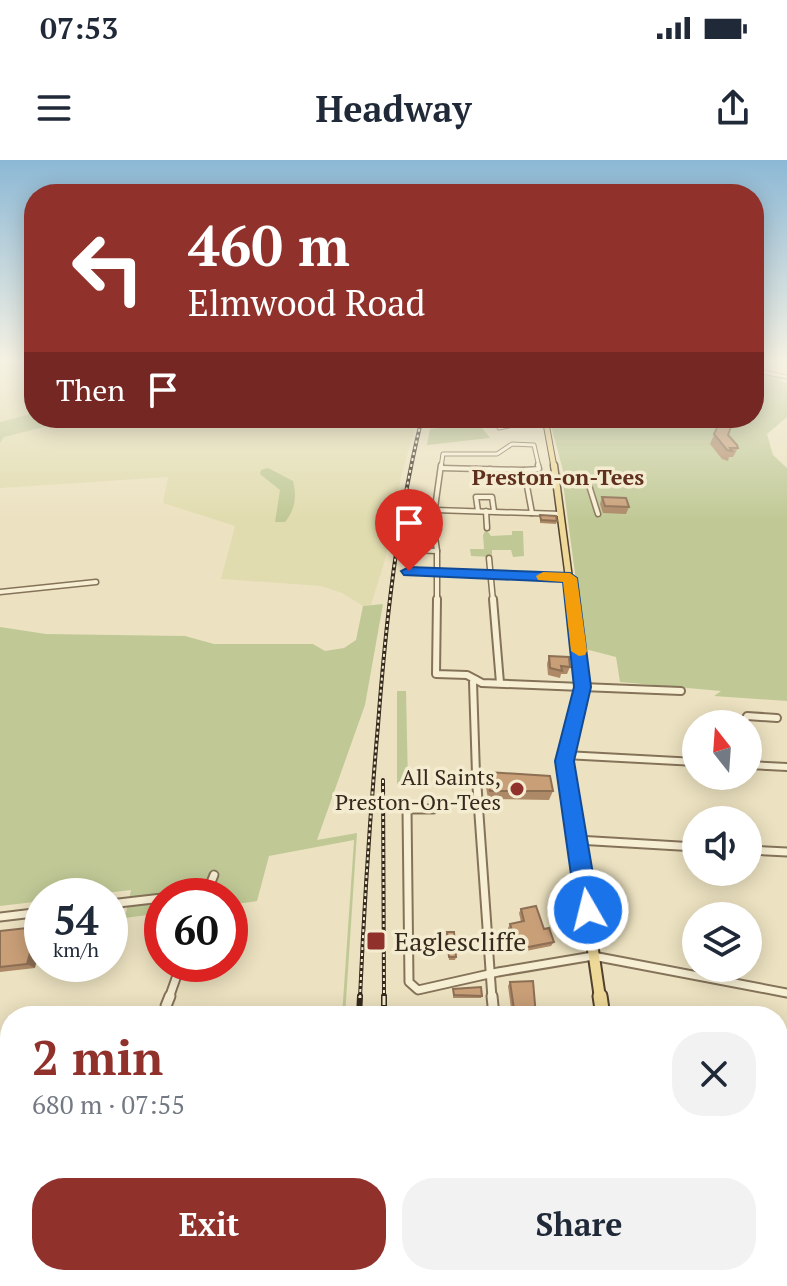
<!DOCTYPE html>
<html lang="en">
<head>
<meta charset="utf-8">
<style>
	:root { --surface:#fff; --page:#f2f2f3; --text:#1f2937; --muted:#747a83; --accent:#91312c }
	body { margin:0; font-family:"PT Serif",serif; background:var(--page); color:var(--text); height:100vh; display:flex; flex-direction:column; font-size:30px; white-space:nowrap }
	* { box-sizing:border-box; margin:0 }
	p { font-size:26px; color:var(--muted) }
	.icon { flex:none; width:44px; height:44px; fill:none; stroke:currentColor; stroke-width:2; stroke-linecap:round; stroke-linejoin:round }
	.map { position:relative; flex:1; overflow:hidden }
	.panel { position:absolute; left:0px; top:846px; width:788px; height:280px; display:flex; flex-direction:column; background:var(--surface); border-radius:32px 32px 0 0; box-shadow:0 4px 20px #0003 }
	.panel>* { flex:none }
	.banner { position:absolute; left:24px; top:24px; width:740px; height:244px; border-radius:32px; box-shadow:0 4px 20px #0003; background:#91312c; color:#fff; overflow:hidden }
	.needle { width:52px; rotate:343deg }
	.fabs { position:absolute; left:682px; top:550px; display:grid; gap:16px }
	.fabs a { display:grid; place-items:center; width:80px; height:80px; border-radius:50%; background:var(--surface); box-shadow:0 4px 20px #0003; font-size:40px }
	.speed { position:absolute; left:24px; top:718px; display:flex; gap:16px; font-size:40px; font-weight:700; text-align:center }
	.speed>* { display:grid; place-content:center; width:104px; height:104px; border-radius:50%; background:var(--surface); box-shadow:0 4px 20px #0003; line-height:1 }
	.speed small { font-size:20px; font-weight:400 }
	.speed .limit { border:12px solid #d22; background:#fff; color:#111 }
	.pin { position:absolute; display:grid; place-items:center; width:68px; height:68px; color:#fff; margin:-82px -34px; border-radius:50% 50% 50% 0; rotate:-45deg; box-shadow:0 0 8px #0007 }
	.pin .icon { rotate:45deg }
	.me { position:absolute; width:88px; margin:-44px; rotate:352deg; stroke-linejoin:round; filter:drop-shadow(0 0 6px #0008) }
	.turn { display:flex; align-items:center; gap:28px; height:168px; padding:0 32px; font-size:36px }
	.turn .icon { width:104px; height:104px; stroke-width:2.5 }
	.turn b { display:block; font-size:56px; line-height:68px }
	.then { display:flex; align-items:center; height:76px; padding:0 32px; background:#0003; gap:16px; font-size:30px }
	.round { display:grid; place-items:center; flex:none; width:84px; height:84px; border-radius:32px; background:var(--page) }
	.headline { display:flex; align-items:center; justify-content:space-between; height:136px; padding:0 32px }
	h1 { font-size:48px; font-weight:800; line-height:60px; color:var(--accent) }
	.action { display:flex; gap:16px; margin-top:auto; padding:16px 32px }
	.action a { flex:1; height:92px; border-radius:32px; background:var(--accent); color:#fff; font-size:32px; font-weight:800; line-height:92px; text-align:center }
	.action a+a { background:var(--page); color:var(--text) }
	.status { display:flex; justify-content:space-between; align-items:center; height:56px; padding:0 40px; background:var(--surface); direction:ltr }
	.status svg { height:22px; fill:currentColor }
	header { display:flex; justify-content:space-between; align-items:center; height:104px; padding:0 32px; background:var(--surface); font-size:36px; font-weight:800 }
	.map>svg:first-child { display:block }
	.farmland { fill:#e1dcaf }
	.green { fill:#c0c996 }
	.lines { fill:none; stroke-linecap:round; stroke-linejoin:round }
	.minor-far4-casing { stroke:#857359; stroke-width:5 }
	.minor-far3-casing { stroke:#857359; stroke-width:7 }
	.minor-far2-casing { stroke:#857359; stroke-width:10 }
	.minor-far1-casing { stroke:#857359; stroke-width:11 }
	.minor-casing { stroke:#857359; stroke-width:13 }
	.major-far4-casing { stroke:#52412e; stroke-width:7 }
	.major-far3-casing { stroke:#52412e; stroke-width:9 }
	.major-far2-casing { stroke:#52412e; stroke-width:12 }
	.major-far1-casing { stroke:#52412e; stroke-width:14 }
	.major-casing { stroke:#52412e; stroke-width:17 }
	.minor-far4 { stroke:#f7efd4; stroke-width:3 }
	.minor-far3 { stroke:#f7efd4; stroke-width:4 }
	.minor-far2 { stroke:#f7efd4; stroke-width:6 }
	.minor-far1 { stroke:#f7efd4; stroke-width:7 }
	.minor { stroke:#f7efd4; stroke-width:9 }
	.major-far4 { stroke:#eed999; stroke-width:5 }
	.major-far3 { stroke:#eed999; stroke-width:6 }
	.major-far2 { stroke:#eed999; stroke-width:8 }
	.major-far1 { stroke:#eed999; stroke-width:10 }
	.major { stroke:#eed999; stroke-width:13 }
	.rail-far1-casing { stroke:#352a1d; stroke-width:4 }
	.rail-casing { stroke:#352a1d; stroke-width:6 }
	.rail-far1 { stroke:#f4ecd0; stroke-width:2; stroke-dasharray:3; stroke-linecap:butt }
	.rail { stroke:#f4ecd0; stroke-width:3; stroke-dasharray:9; stroke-linecap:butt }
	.wall { fill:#ad8967 }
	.shaded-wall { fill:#8d6f54 }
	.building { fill:#c99f78; stroke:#8d6f54; stroke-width:2 }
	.route { fill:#1a73e8; stroke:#114b97; stroke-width:2 }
	.slow { fill:#f59e0b }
	.poi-dot { fill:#91312c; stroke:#f4ecd0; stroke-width:3 }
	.labels { text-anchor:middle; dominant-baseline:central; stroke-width:7; stroke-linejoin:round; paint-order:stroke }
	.far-quarter-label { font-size:22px; font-weight:bold; fill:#60301e; stroke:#f4ecd0 }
	.poi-label { font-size:22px; fill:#352a1d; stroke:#f4ecd0; text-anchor:end }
	.near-poi-label { font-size:26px; fill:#352a1d; stroke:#f4ecd0; text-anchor:start }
</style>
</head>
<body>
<div class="status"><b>07:53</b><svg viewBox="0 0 49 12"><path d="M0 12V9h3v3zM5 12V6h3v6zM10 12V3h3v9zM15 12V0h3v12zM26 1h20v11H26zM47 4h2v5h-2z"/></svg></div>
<header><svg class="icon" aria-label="menu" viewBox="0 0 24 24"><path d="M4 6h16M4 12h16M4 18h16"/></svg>Headway<svg class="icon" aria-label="share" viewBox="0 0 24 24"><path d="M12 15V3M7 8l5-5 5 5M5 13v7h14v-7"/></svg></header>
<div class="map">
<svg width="787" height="1126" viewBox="0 0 787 1126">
	<rect width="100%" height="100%" fill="#ece2c1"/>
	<!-- farmland -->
	<g class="farmland">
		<path d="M0,203H34V253L0,262Z"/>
		<path d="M80,258H418L402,313L385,400L371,445L363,446L342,433L321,426L221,419L235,366L163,343L168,317L0,328V283L4,277Z"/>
	</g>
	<!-- green -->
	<g class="green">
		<path d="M754,212L783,217L780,221L787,223V257L767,274L773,295L787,308V541L714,536L721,531L620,522L616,497L585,489L563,323L566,322L549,258H754Z"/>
		<path d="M34,253V258H80L4,277L0,283V262Z"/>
		<path d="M479,264L490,278L427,285L430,269Z"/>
		<path d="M268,308L293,321C297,336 295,350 285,362H275L280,330L260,314L261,310Z"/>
		<path d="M486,369L491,376L512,375V371H523L524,396L513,397L511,390H492V397L471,396L470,389H484L483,375Z"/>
		<path d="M383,444L365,545L317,680L357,673L345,856H342L354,680L269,696L257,741L230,745V736H162V753L110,760V754L126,753L131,730L80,736H42V741L0,746V467L46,474L185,476L214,484H313L325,491L344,488L356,480L363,446Z"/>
		<path d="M397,531H406L408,624H397Z"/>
		<path d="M10,894V1116H109L108,1126H0V896Z"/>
		<path d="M778,920L787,921V1126H758L757,1116H778Z"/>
	</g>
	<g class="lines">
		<!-- minor-far4 casing -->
		<g class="minor-far4-casing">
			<g id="minor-far4">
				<path d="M754,210L787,217"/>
				<path d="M499,268L513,265L517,258"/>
				<path d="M441,307L443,294H497L512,284L534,285L539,307"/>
			</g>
		</g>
		<!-- minor-far3 casing -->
		<g class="minor-far3-casing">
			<g id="minor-far3">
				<path d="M441,308L524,310"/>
				<path d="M476,309L477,318L490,317V309"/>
				<path d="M556,317L587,319L598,354"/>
				<path d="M435,350L561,354"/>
				<path d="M478,351L476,337H492L494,351"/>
				<path d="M486,351L487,368"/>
				<path d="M532,353L524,310L539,309L538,305"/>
				<path d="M412,374L434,375"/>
				<path d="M411,390L437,391"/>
				<path d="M489,398L493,441"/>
				<path d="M409,411L570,418"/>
				<path d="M0,432L96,422"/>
				<path d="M437,441V391L433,362L441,305"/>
			</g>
		</g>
		<!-- minor-far2 casing -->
		<g class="minor-far2-casing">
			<g id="minor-far2">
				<path d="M437,439L436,514L467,515L482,523L681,531"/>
				<path d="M493,439L500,523"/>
				<path d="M743,564L747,556L777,558"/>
				<path d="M565,595L696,602"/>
				<path d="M748,605L787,607"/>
				<path d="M476,614L473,522L476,520"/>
			</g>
		</g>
		<!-- minor-far1 casing -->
		<g class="minor-far1-casing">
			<g id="minor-far1">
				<path d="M476,612L492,838"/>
				<path d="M433,649H407L409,822L418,830L498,812L593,796L787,833"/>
				<path d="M577,680L696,687"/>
				<path d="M748,690L787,692"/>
				<path d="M207,732L214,715"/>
				<path d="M176,736L207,732L206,736"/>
				<path d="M110,744L162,738"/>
				<path d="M0,757L42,752"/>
				<path d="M169,838L181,804"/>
			</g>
		</g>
		<!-- minor casing -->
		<g class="minor-casing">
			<g id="minor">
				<path d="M492,836L494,856"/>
				<path d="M166,846L170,836"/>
				<path d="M513,1116L514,1126"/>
			</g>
		</g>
		<!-- major-far4 casing -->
		<g class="major-far4-casing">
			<path id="major-far4" d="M545,258L554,307"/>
		</g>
		<!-- major-far3 casing -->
		<g class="major-far3-casing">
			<path id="major-far3" d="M554,305L572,441"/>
		</g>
		<!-- major-far2 casing -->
		<g class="major-far2-casing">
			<path id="major-far2" d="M567,614C562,583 579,558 582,527C584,499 576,467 572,439"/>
		</g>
		<!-- major-far1 casing -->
		<g class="major-far1-casing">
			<path id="major-far1" d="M567,612L600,838"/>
		</g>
		<!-- major casing -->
		<g class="major-casing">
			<g id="major">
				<path d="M600,836L603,856"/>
				<path d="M638,1116L640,1126"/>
			</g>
		</g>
		<!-- minor-far4 -->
		<use href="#minor-far4" class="minor-far4"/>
		<!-- minor-far3 -->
		<use href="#minor-far3" class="minor-far3"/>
		<!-- minor-far2 -->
		<use href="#minor-far2" class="minor-far2"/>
		<!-- minor-far1 -->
		<use href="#minor-far1" class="minor-far1"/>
		<!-- minor -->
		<use href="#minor" class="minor"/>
		<!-- major-far4 -->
		<use href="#major-far4" class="major-far4"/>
		<!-- major-far3 -->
		<use href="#major-far3" class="major-far3"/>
		<!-- major-far2 -->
		<use href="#major-far2" class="major-far2"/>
		<!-- major-far1 -->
		<use href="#major-far1" class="major-far1"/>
		<!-- major -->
		<use href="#major" class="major"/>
		<!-- rail-far1 casing -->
		<g class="rail-far1-casing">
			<g id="rail-far1">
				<path d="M383,620L384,838"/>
				<path d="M360,838C364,747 370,656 378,565C386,461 397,359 422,258"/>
			</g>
		</g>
		<!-- rail casing -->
		<g class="rail-casing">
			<g id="rail">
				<path d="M384,836V856"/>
				<path d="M359,856L360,836"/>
				<path d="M351,1116V1126"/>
				<path d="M337,1126L339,1116"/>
				<path d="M365,1126L366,1116"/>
			</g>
		</g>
		<!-- rail-far1 -->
		<use href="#rail-far1" class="rail-far1"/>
		<!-- rail -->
		<use href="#rail" class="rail"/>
	</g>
	<!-- wall -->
	<g class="wall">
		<path d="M721,259L728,275L738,288L733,297H729L728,301L722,299L710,284Z"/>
		<path d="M602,337L629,347L626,354L603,353L600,344Z"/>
		<path d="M540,355L557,361L556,364L540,363Z"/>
		<path d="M549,496L570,507L567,514H561L560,518L548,515L547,504Z"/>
		<path d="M488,612L553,631L549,640L488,639L485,621Z"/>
		<path d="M521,749L544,769L554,782L551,786L516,793L508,768L510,764L521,762L519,753Z"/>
		<path d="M0,771L35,808L0,812Z"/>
		<path d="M447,772L456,797L455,800H449Z"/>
		<path d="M510,822L536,856H512L508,826Z"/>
		<path d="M453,829L482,836L481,838H453Z"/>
	</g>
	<!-- shaded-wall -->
	<g class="shaded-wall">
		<path d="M37,767L42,770V781L35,808L27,804Z"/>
		<rect x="280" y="1116" width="3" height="10"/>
	</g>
	<!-- building -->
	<g class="building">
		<path d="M721,259L733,261L728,275L737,285L738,288H730L732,291L727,290L714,274Z"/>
		<path d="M602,337L626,338L629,347L605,346Z"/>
		<path d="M540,355L556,356L557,361L541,360Z"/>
		<path d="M549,496L569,497L570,507L561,506L562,511L550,508Z"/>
		<path d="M488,612L550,616L553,631H490Z"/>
		<path d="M536,746L544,769L549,768L554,782L518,789L510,764L524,761L521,749Z"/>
		<path d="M37,767L27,804L0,807V771Z"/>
		<path d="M447,772H454L456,797H449Z"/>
		<path d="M533,821L536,856H515L510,822Z"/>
		<path d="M481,827L482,836L454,835L453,829Z"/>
		<path d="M589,851L590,856L553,855Z"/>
		<path d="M206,1116H280V1126H205Z"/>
	</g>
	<!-- sky -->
	<linearGradient id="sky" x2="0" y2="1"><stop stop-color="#8cb8d5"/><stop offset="0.56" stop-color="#f6f2e3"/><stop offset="1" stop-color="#f6f2e3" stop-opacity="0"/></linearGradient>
	<rect width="787" height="360" fill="url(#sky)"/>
	<!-- route -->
	<path class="route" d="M409,407L570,413L577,418L591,527L574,601L599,750L596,758L588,761L580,758L576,750L555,601L574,527L563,422L404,415L401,411Z"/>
	<!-- slow -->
	<path class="slow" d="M543,412L570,413L577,418L587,491L585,495L579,496L571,491L563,422L538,420L536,416Z"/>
	<!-- markers -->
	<g class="poi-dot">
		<circle cx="517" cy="629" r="8"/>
		<rect x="366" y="771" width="20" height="20" rx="4"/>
	</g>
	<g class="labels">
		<!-- far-quarter labels -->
		<g class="far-quarter-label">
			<text x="558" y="316">Preston-on-Tees</text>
		</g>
		<!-- poi labels -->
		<g class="poi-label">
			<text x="501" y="616">All Saints,<tspan x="501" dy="25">Preston-On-Tees</tspan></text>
		</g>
		<!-- near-poi labels -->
		<g class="near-poi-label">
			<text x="394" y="781">Eaglescliffe</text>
		</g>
	</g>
</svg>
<div class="fabs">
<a><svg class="needle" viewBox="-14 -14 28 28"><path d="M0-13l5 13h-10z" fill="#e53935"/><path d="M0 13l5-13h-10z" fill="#747a83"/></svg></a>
<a><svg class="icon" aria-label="sound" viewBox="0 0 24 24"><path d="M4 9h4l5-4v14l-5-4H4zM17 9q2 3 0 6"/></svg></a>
<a><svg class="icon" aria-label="layers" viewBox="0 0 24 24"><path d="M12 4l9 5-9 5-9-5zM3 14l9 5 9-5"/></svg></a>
</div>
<div class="speed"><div>54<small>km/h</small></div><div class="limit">60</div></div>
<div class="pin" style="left:409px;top:411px;background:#d93025"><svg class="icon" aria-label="arrive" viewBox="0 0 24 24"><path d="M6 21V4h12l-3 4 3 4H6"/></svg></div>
<svg class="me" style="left:588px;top:750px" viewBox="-20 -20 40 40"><circle r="17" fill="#1a73e8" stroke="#fff" stroke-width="3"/><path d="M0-11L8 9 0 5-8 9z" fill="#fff"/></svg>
<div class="banner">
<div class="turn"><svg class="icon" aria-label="left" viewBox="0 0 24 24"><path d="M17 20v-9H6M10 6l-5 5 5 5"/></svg><div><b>460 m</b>Elmwood Road</div></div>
<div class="then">Then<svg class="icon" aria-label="arrive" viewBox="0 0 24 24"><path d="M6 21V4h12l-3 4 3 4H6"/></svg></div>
</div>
<section class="panel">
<div class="headline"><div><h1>2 min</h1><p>680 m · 07:55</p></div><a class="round"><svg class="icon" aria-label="close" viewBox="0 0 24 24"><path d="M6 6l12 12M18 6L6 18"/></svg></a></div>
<div class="action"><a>Exit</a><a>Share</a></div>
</section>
</div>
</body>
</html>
